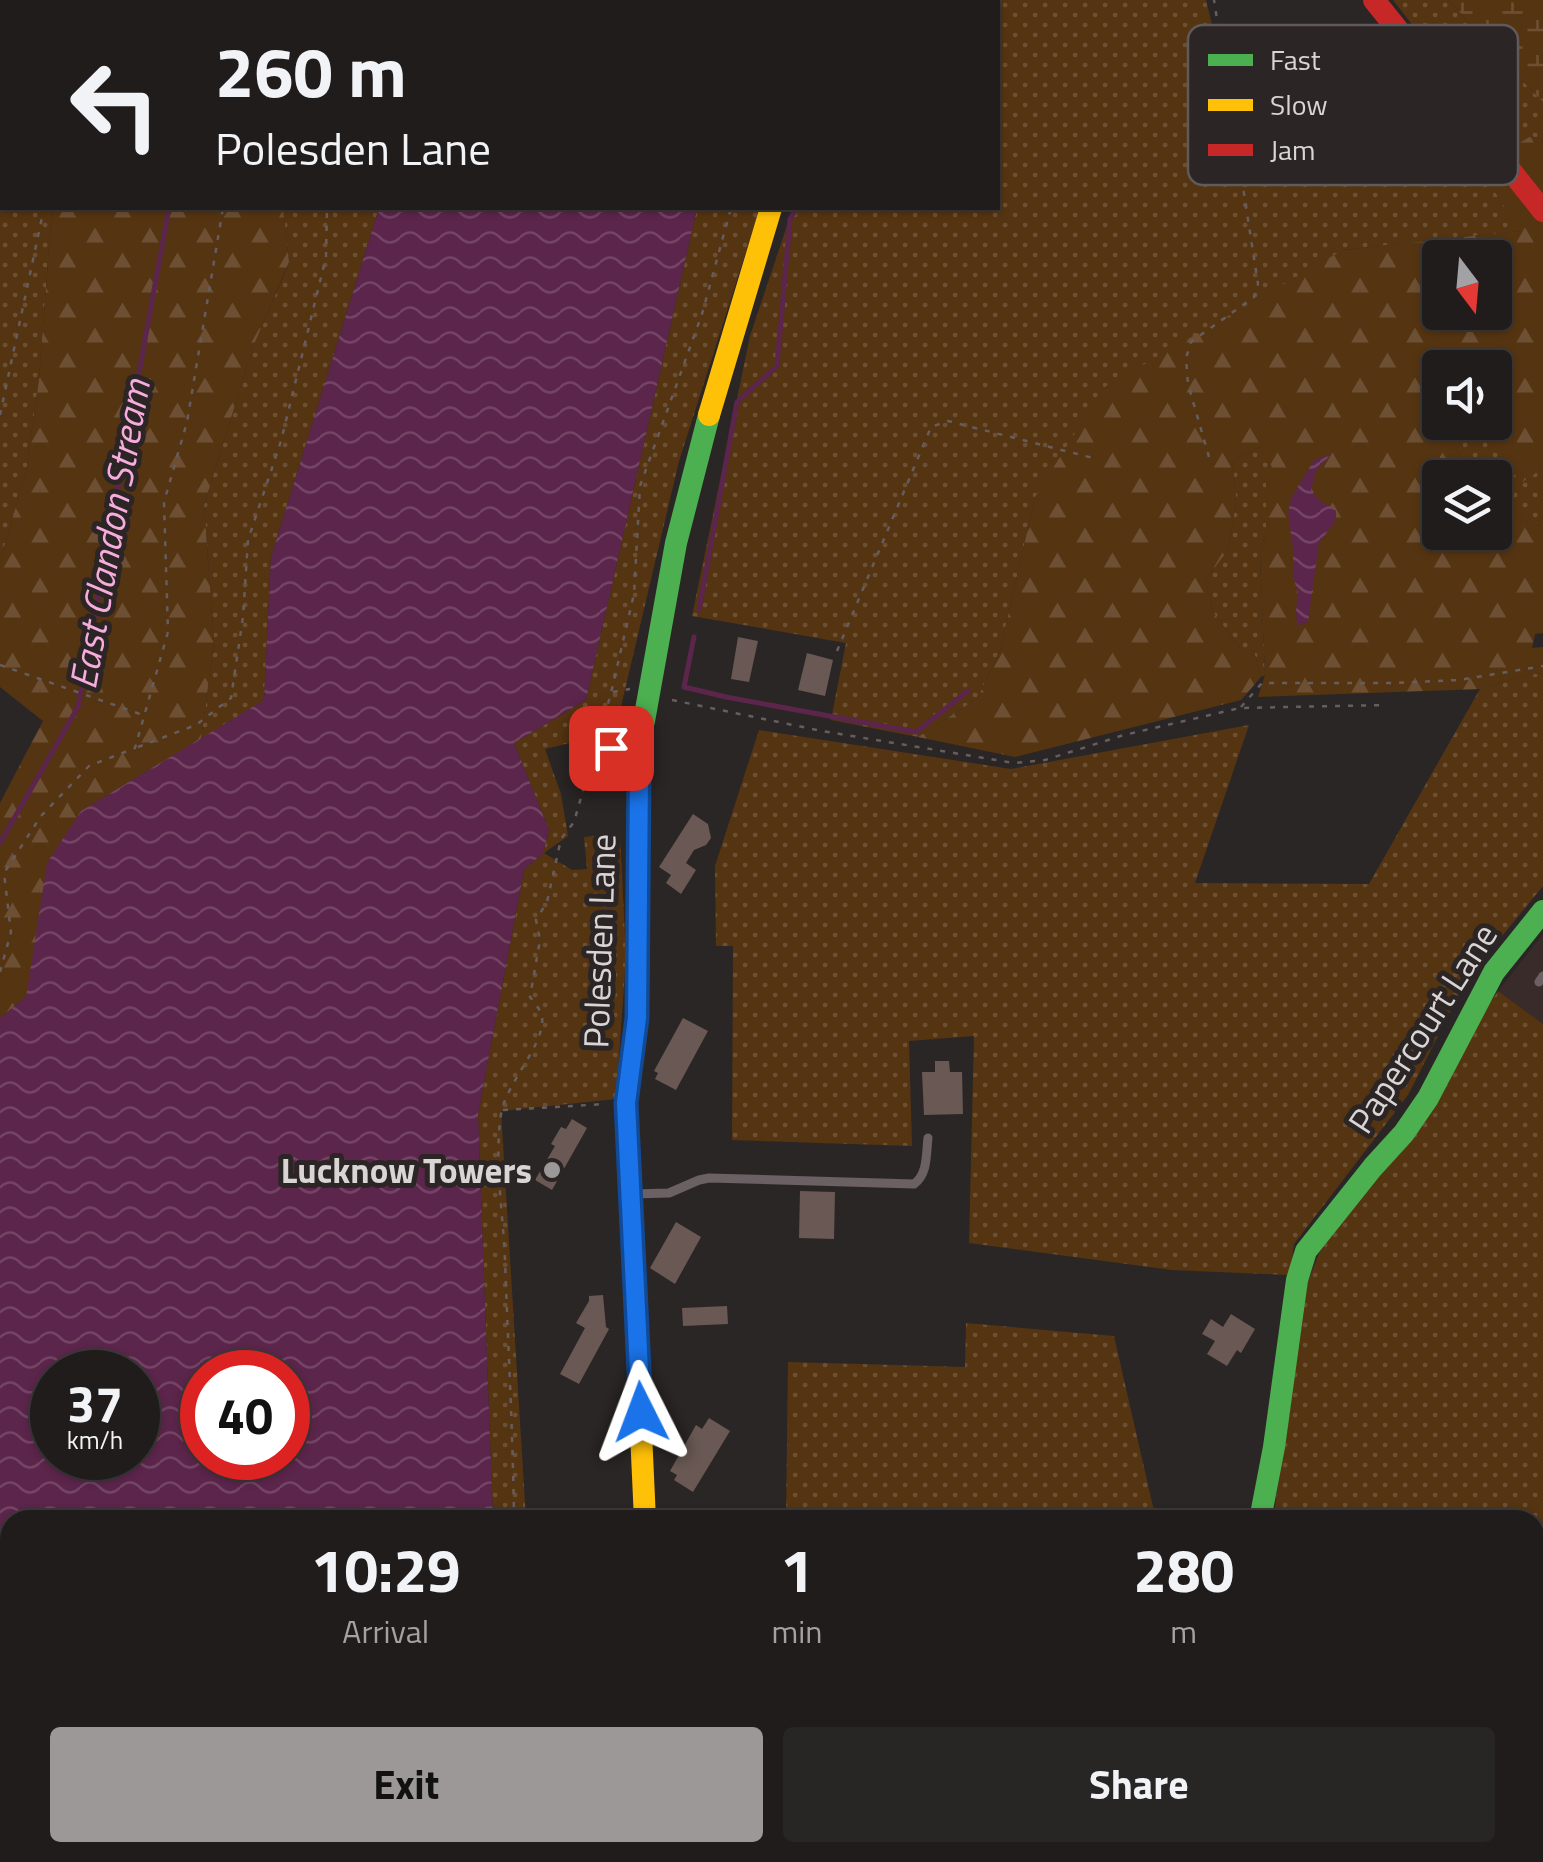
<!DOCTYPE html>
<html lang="en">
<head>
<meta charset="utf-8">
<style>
	:root { --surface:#201c1c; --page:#282525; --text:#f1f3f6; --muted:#a2a1a3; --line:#3d3a3b; --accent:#9d9898 }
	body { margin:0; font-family:"Titillium Web",sans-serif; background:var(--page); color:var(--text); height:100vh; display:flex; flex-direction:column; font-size:38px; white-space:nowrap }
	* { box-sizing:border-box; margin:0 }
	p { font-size:32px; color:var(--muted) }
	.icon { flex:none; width:55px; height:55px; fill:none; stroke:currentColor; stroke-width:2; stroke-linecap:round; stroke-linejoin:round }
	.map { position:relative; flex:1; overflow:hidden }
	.details { position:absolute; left:0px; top:1510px; width:1545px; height:352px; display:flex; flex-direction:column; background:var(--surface); border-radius:30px 30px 0 0; box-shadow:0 2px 8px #0004,0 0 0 2px var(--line) }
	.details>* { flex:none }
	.guide { position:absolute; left:0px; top:0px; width:1000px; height:210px; box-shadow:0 2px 8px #0004,0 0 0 2px var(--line); background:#201c1c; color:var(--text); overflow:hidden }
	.needle { width:65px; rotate:164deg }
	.buttons { position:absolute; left:1422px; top:240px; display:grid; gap:20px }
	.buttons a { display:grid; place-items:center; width:90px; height:90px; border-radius:10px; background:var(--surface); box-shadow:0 2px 8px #0004,0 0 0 2px var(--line); font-size:50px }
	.speed { position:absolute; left:30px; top:1350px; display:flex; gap:20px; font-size:50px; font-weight:700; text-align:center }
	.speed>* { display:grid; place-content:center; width:130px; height:130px; border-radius:50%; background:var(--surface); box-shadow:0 2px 8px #0004,0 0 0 2px var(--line); line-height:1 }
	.speed small { font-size:25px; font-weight:400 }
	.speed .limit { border:15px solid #d22; background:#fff; color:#111 }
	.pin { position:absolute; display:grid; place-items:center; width:85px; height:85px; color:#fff; margin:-42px; border-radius:20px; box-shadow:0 5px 15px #0006 }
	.me { position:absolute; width:110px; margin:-55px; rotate:357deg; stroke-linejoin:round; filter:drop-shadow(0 0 8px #0008) }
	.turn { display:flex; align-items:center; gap:35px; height:210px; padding:0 50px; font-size:45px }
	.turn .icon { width:130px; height:130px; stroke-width:2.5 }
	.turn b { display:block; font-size:70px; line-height:85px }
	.eta { display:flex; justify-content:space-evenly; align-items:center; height:170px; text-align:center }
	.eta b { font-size:60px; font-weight:700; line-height:70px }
	.action { display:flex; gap:20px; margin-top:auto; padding:20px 50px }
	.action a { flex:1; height:115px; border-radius:10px; background:var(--accent); color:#111; font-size:40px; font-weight:700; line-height:115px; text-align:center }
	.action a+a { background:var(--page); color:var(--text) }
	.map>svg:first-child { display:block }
	.built { fill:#382b2a }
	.green { fill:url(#green-dots) }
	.forest { fill:url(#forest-firs); fill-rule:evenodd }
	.wetland { fill:url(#wetland-marsh) }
	.water { fill:url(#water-waves); fill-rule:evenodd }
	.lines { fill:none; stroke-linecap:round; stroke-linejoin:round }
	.stream { stroke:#5c254b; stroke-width:5 }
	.building { fill:#695853 }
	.path { stroke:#665d60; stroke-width:2.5; stroke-dasharray:5 8; stroke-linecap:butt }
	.lane { stroke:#6b6063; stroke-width:9 }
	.street { stroke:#6b6063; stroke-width:18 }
	.fast { stroke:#4caf50; stroke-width:22 }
	.slow { stroke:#ffc107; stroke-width:22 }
	.jam { stroke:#c62828; stroke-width:22 }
	.route-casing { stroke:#114b97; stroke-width:25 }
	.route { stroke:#1a73e8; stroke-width:18 }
	.poi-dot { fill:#9d9898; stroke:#2c2525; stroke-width:4 }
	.labels { text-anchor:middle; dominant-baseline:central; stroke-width:10; stroke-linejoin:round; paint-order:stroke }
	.street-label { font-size:35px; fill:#dad5d5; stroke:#2c2525 }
	.poi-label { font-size:35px; font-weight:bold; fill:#dad5d5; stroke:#2c2525; text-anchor:end }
	.water-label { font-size:38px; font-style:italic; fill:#f6acdc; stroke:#2c2525 }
	.key { fill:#2c2525; stroke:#605a5a; stroke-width:2.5 }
	.key-label { font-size:28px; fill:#dad5d5 }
</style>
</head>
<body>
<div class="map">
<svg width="1543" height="1862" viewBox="0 0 1543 1862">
	<defs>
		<pattern id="green-dots" width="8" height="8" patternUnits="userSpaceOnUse" patternTransform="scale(2.5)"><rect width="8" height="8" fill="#553411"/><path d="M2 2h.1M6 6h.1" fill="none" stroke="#6d5033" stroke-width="1.8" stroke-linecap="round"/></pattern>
		<pattern id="forest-firs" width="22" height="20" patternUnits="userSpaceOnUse" patternTransform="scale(2.5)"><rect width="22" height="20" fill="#553411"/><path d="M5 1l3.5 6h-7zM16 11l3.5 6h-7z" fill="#6d5033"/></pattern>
		<pattern id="wetland-marsh" width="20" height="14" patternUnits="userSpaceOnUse" patternTransform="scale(2.5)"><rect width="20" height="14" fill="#553411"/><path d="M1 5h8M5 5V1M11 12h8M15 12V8" fill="none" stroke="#6d5033"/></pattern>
		<pattern id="water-waves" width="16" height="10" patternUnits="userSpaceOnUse" patternTransform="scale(2.5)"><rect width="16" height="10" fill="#5c254b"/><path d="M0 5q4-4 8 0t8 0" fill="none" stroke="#734464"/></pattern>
	</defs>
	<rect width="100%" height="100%" fill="#2b2626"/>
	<!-- built -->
	<path class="built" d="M1543,934V1024L1498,991Z"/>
	<!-- green -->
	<g class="green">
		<path d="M962,0H1206L1235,119L1399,58L1479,167L1521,231L1343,250L1035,497L1000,651L977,699L918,737L831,720L846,643L692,616L750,336L793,208H998V2H960Z"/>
		<path d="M1393,0H1449L1496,53L1543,102V140L1531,136L1509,149Z"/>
		<path d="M0,160H2V208H52L39,379L26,472L0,561Z"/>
		<path d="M283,208H379L271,557L264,700L201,739L214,642L204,505L253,347L289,263Z"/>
		<path d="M697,208H760L679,461L615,732L545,749L561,794L568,836L544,853L572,870L587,869L584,837L620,833L626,957L616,1099L501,1111L526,1520H493L478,1114L524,870L543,853L549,830L514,743L586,700Z"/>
		<path d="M1440,390V422L1493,423L1485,435L1521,482L1543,468V526L1531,525L1495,495V478L1477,477L1426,411Z"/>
		<path d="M1261,447L1273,467L1266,478V532L1260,554L1265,675L1261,677L1253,648H1240L1213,612L1206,579L1228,550L1236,502L1233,461Z"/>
		<path d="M1543,673V886L1467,979L1408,1095L1294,1244L1290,1275L1172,1270L969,1243L974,1036L909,1041L912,1146L732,1140L733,946H716L715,866L759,730L1011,769L1249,725L1195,883L1369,884L1480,689L1527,675Z"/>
		<path d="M1498,991L1543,1024V1862H1236L1238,1852H1535V1520H1273L1306,1287L1319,1253Z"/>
		<path d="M966,1323L1114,1336L1156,1520H786L788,1362L965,1367Z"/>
		<path d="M10,1828V1852L244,1853C170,1862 75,1862 0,1858V1832Z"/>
		<path d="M425,1852L559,1853V1862H395Z"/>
	</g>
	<!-- forest -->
	<g class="forest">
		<path d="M1531,136L1543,140V468L1521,483L1484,435L1495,422L1496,417L1495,368H1440V390L1426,411L1477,477L1440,478V532H1495V495L1531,525L1543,526V633L1535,634L1532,648L1543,647V673L1527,675L1480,689L1258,697L1265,675L1260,554L1266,532V478L1272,467L1261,447L1233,461L1236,502L1228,550L1206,579L1213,612L1240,648H1253L1261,677L1241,700L1015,757L918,737L977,699L1000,651L1035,497L1103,388L1343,250L1520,231L1479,167ZM1440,258H1495V312H1440Z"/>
		<path d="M52,208H283L289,262L253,347L204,505L214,642L201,739L81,811L26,997L0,1018V803L43,721L0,687V561L26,472L39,379Z"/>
	</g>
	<!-- wetland -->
	<path class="wetland" d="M1449,0H1543V102L1496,53Z"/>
	<!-- water -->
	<g class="water">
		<path d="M379,208H697L586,700L514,743L549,830L543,853L524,870L478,1114L493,1520H10V1828L0,1832V1018L26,997L47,863L81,811L264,700L271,557ZM52,1372H138V1458H52ZM202,1372H288V1458H202Z"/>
		<path d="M1331,454L1316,471L1311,490L1321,502L1336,509V520L1319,543L1308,622L1297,626L1296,611L1298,593L1293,576V549L1288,513L1291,498L1314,460Z"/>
	</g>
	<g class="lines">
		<!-- stream -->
		<g class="stream">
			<path d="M190,2V0"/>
			<path d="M699,610L737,402L777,366L790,219L797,208"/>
			<path d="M694,637L684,687L726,697L916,732L968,691"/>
			<path d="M0,843L78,707L169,208"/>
			<path d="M1535,1643L1543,1633"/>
			<path d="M1352,1862L1360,1852"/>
		</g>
	</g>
	<!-- building -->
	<g class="building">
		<path d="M738,637L758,641L749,682L731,679Z"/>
		<path d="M807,653L833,660L825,696L798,690Z"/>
		<path d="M693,814L708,824L711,838L706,845L694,850L686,863L696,870L681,894L666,883L671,875L659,867Z"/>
		<path d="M683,1018L708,1031L676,1090L655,1079L658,1073L654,1071Z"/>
		<path d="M935,1061H949L950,1072H962L963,1114L924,1115L922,1072H935Z"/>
		<path d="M572,1119L587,1128L552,1190L535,1180L555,1146L551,1144L561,1127L566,1129Z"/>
		<path d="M800,1191L835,1192L834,1239L799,1238Z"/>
		<path d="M676,1222L701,1237L675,1284L650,1268Z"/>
		<path d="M603,1295L606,1327L609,1329L579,1384L560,1374L585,1328L576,1323L589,1301V1296Z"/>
		<path d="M727,1306L728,1324L683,1326L682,1308Z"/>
		<path d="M1231,1314L1255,1329L1241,1353L1237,1350L1227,1366L1207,1354L1215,1341L1202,1334L1211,1319L1223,1327Z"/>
		<path d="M709,1418L730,1431L693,1492L674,1480L677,1475L670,1471L696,1425L702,1429Z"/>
	</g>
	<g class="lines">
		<!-- path -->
		<g class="path">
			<path d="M721,0L722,2"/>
			<path d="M53,2V0"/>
			<path d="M238,2L239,0"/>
			<path d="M376,2L377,0"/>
			<path d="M849,2L851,0"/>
			<path d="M0,149H2"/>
			<path d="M0,415L44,208"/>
			<path d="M1209,457L1188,384L1186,358L1191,342L1254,297L1258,284L1214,0"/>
			<path d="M837,651L931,427L948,421L1093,458"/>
			<path d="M0,665L143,715"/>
			<path d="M613,692L630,689"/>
			<path d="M672,700L822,731L1014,763L1045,760L1124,735L1240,708L1386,705"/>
			<path d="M1241,707L1262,683H1394L1459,680L1543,666"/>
			<path d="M138,747L196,725L231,698L243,617L248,540L281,441L326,257L327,208"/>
			<path d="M0,972L11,932L4,873L41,816L89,766L135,748L168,632L164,502L187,422L223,208"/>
			<path d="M503,1110L605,1104"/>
			<path d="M514,1520C513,1433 508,1346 505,1260C503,1211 494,1163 501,1114C505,1085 546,1043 542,1017C541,1010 534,1002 530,997L540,940L536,920L547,902L561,839L574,822L611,693L634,594L640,486L702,314L731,208"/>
			<path d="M1535,1842L1543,1836"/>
			<path d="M0,1846H10"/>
			<path d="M697,1852L709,1862"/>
			<path d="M359,1862L387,1852"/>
			<path d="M1251,1862L1253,1852"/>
			<path d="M1289,1862L1297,1852"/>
			<path d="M1510,1862L1522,1852"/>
		</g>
		<!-- lane -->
		<g class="lane">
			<path d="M1539,982L1543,976"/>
			<path d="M633,1194L669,1193L699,1180L709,1178L914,1184C928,1174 926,1154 928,1138"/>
		</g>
		<!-- street -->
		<g class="street">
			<path d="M907,1862L908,1852"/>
			<path d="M1119,1862L1121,1852"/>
		</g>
		<!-- fast -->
		<g class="fast">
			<path d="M627,1125L626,1103L637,1017L639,768L636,754L628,739L637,732L644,721L676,543L709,415"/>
			<path d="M1260,1520L1274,1447L1297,1280L1306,1251L1373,1167L1404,1133L1428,1098L1494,972L1543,911"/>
		</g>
		<!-- slow -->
		<g class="slow">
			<path d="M709,415L771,208"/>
			<path d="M627,1125L645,1520"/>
			<path d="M746,1852L758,1862"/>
		</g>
		<!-- jam -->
		<g class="jam">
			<path d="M1374,0L1543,211"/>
			<path d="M939,2L941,0"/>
			<path d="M272,1862L318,1852"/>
		</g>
	</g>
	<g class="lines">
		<!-- route casing -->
		<g class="route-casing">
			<path id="route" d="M611,748L628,739L636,754L639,768L637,1018L626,1103L641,1412"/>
		</g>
		<!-- route -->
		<use href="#route" class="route"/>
	</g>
	<!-- markers -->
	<circle class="poi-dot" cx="552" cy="1170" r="10"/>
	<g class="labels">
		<!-- street labels -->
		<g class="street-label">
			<text transform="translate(599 941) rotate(-88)">Polesden Lane</text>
			<text transform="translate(1422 1028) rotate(-57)">Papercourt Lane</text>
		</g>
		<!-- poi labels -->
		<g class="poi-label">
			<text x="532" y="1170">Lucknow Towers</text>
		</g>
		<!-- water labels -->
		<g class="water-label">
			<text transform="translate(109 534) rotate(-80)">East Clandon Stream</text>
		</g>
	</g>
	<!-- legend -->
	<rect x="1188" y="25" width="330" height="160" rx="15" class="key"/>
	<rect x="1208" y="54" width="45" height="12" fill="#4caf50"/>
	<rect x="1208" y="99" width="45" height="12" fill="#ffc107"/>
	<rect x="1208" y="144" width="45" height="12" fill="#c62828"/>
	<g class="key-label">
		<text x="1270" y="70">Fast</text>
		<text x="1270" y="115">Slow</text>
		<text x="1270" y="160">Jam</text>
	</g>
</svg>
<div class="buttons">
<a><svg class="needle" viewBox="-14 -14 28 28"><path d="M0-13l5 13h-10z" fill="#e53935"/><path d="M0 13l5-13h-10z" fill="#a2a1a3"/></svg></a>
<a><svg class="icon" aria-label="sound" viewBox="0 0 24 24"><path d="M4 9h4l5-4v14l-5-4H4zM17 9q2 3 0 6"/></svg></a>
<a><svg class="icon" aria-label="layers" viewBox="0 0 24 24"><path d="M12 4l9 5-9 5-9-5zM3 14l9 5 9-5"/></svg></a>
</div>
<div class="speed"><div>37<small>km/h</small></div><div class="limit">40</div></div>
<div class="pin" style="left:611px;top:748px;background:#d93025"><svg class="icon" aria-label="arrive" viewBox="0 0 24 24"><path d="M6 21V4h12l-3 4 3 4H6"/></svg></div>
<svg class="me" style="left:641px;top:1412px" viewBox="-20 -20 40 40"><path d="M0-17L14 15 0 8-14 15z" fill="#1a73e8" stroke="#fff" stroke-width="4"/></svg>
<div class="guide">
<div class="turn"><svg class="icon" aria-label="left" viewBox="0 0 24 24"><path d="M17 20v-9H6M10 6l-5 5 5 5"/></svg><div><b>260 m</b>Polesden Lane</div></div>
</div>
<section class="details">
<div class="eta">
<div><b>10:29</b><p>Arrival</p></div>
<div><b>1</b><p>min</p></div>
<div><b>280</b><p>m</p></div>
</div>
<div class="action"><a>Exit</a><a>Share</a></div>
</section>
</div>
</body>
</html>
